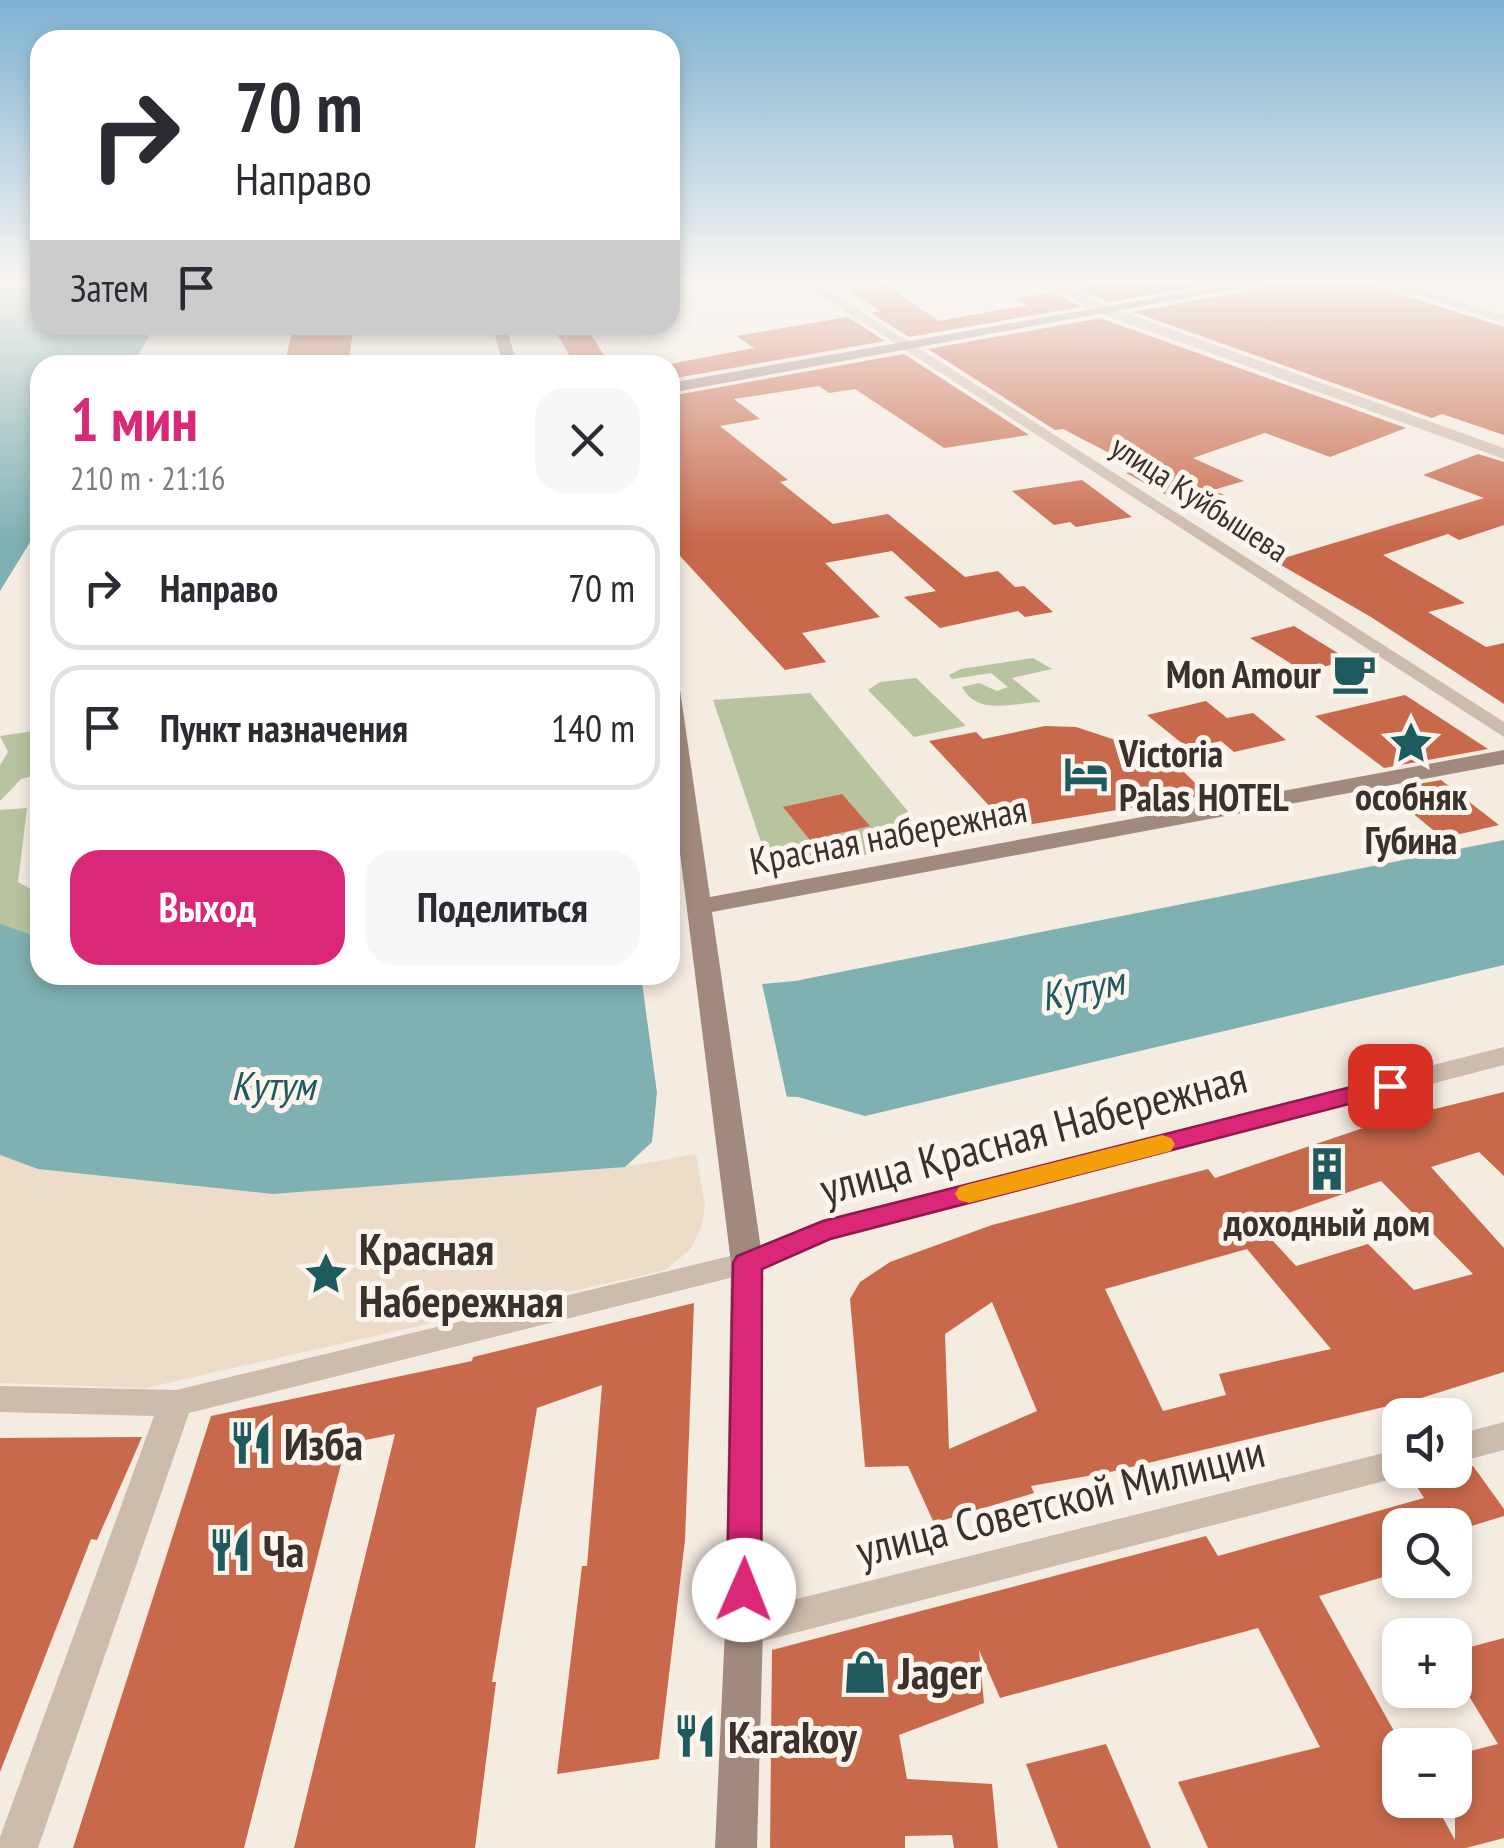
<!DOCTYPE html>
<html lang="ru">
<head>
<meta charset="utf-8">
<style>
	:root { --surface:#fff; --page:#f7f7f7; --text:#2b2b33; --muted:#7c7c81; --line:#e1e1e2; --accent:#db2777 }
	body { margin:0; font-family:"PT Sans Narrow",sans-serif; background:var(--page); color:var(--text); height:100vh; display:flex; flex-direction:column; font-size:38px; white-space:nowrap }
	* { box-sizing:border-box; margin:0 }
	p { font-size:32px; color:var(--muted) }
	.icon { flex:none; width:55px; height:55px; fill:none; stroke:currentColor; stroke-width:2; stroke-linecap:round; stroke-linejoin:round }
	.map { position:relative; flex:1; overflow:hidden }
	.details { position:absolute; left:30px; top:355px; width:650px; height:630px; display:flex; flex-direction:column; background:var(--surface); border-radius:30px; box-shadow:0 5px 15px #0003 }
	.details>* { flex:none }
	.banner { position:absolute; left:30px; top:30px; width:650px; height:305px; border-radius:30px; box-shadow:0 5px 15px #0003; background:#fff; color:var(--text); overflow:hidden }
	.tools { position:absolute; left:1382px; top:1398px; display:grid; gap:20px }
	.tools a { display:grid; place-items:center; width:90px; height:90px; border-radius:20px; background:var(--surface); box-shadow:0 5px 15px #0003; font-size:50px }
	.pin { position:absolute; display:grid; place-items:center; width:85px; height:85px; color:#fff; margin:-42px; border-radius:20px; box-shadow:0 5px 15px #0006 }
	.me { position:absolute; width:110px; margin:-55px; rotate:1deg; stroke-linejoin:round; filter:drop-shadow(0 0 8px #0008) }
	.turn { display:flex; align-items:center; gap:35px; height:210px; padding:0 40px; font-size:45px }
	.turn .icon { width:130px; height:130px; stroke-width:2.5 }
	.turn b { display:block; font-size:70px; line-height:85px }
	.then { display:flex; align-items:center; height:95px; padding:0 40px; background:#0003; gap:20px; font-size:38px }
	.round { display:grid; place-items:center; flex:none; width:105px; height:105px; border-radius:30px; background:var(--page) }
	.overview { display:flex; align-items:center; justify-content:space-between; height:170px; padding:0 40px }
	h1 { font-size:60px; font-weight:800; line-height:75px; color:var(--accent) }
	.primary-button { display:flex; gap:20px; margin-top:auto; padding:20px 40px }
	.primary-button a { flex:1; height:115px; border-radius:30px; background:var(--accent); color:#fff; font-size:40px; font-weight:800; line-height:115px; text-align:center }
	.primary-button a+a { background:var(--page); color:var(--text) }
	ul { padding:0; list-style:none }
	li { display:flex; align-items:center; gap:30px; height:125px; margin:0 20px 15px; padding:0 20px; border:5px solid var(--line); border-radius:30px }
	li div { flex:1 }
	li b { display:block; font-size:38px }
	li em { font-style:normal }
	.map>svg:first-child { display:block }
	.green { fill:#b8c4a0 }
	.plaza { fill:#ecdcc8 }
	.water { fill:#7fb0b2 }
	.pier { fill:#f4ebe1 }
	.building { fill:#c8694b; fill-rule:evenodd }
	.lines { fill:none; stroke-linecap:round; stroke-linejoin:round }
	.minor { fill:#cdbbac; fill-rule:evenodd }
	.tertiary { fill:#cdbbac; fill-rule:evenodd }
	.secondary { fill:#a18a7d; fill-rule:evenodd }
	.route { fill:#db2777; stroke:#8e194d; stroke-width:2.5 }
	.slow { fill:#f59e0b }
	.labels { text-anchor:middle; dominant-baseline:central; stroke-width:10; stroke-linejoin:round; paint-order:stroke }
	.far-street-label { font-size:32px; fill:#3b302b; stroke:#fbf5ee }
	.poi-label { font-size:38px; font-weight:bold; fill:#3b302b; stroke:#fbf5ee }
	.street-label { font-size:38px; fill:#3b302b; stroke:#fbf5ee }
	.water-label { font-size:40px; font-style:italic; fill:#1f5a5e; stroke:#fbf5ee }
	.near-street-label { font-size:45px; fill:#3b302b; stroke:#fbf5ee }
	.near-poi-label { font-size:45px; font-weight:bold; fill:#3b302b; stroke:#fbf5ee; text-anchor:start }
</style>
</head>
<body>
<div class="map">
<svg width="1504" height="1848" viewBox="0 0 1504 1848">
	<rect width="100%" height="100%" fill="#f4ebe1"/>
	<!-- green -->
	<g class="green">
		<path d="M1033,658L1052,669L1012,678L1041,702C1013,703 977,716 962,687L979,683L997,691L1008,687L991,673L952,679L949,675L961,669Z"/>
		<path d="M916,678L966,726L914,737L868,690L880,682Z"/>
		<path d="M810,693L920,826L922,833L917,846L822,862L763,848L713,700Z"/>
		<path d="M40,730V774L21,779L0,801V765L8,752L0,736Z"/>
		<path d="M27,808L18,882L40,894V934L0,956V810Z"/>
	</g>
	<!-- plaza -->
	<path class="plaza" d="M696,1154L705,1206L701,1228L690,1250L665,1270L145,1388L0,1383V1155L38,1169L273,1194L625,1167Z"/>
	<!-- water -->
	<g class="water">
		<path d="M0,285H40V325H155L133,365H40V526L0,591Z"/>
		<path d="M1504,840V965L865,1116L798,1097L657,1093L652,1142L625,1167L273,1194L38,1169L0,1155V924L40,938V975H670L705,989L795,981Z"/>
	</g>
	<!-- pier -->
	<path class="pier" d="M697,954L708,984L761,979L788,1102L661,1098L653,1147L657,1093L641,975H670V955Z"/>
	<!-- building -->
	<g class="building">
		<path d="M885,285L939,321L1028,305L1015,299L1053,292L1081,307L909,337L871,313L880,311L845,289Z"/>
		<path d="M1093,285H1210L1108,302L1077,287Z"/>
		<path d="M1260,285H1372L1504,327V435L1442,414L1432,418L1133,312L1257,289Z"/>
		<path d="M848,317L885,341L670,379V364L754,348L736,336Z"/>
		<path d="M1100,318L1406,428L1330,457L1265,433L1193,458L1244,481L1213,490L1224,495L1187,506L1126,473L1142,470L1063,429L1055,430L928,349Z"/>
		<path d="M294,325H354L348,365H284Z"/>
		<path d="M552,325H585L610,365H575Z"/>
		<path d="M904,354L1029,435L944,448L855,389L829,393L819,386L734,399L760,419L720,426L788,480L780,482L833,524L888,514L965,577L998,571L1015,587L1024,586L1053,612L1025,617L1018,611L940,628L904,597L936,591L892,551L825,563L880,617L802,633L826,662L785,670L670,545V396Z"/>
		<path d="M1478,454L1504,462V525L1459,540L1448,534L1383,555L1465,603L1428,612L1486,647L1504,643V704L1371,617L1274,561L1484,498L1423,475Z"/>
		<path d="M1082,480L1132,517L1076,527L1070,522L1054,525L1012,491Z"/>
		<path d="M1294,626L1349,660L1304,672L1250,638Z"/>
		<path d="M1405,695L1488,749L1384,768L1315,716Z"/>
		<path d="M1206,701L1227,718L1253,713L1286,740L1234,752L1221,741L1189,749L1147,715Z"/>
		<path d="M1045,726L1076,727L1170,758L1207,795L1027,825L995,812L929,741L976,732L983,739Z"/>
		<path d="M1441,780L1499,825L1443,838L1400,803L1423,798L1407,786Z"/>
		<path d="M842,794L870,826L810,840L783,807Z"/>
		<path d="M1504,1092V1176L1479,1152L1431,1167L1504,1248V1372L1418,1399L1110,1472L1031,1486L1034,1493L934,1523L908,1466L865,1467L850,1299L860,1282L890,1262L992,1225L1208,1169L1215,1178L1381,1122ZM1381,1181L1473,1274L1414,1290L1368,1244L1296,1266L1263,1230L1288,1213ZM1247,1249L1331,1349L1219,1374L1226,1395L1163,1411L1105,1289ZM992,1302L1037,1411L949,1449L945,1334Z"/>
		<path d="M694,1303L685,1540L659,1759L557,1774L582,1566H587L602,1385L537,1408L492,1682H496L475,1848H294L395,1434L346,1444L244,1848H73L211,1416L472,1361L473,1357Z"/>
		<path d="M142,1437L97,1540L91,1539L0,1772V1438Z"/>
		<path d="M1473,1466L1504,1509V1516L1455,1531V1525H1400V1572L1319,1596L1400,1742V1800H1433L1455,1840V1755L1498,1744L1455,1673V1651L1504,1638V1838L1466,1848H1208L1178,1782L1320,1747L1258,1628L1000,1698L979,1650L984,1703L899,1735L907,1779L992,1784L998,1848H954L952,1835L905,1836V1848H770L772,1650L1206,1536L1218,1556L1424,1498L1412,1479Z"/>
		<path d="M1106,1744L1151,1848H1058L1026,1764Z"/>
	</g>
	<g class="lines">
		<!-- minor -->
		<g class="minor">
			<path d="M805,285H820L1504,722V737Z"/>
			<path d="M1386,285H1405L1504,315V323Z"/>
			<path d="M747,1252L758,1255L763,1263L758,1271L189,1413L38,1848H0V1837L154,1416L0,1412V1386L176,1390Z"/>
			<path d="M1504,1422V1450L1455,1463V1435Z"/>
			<path d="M1400,1449V1470H1414L1400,1477L744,1646L731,1641L725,1629L731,1617L744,1612Z"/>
		</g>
		<!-- tertiary -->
		<g class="tertiary">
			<path d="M1049,285H1064L1109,307L1504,448V459L1099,313Z"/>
			<path d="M1504,1047V1065L831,1240L747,1274L736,1271L731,1263L736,1255L823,1220Z"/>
		</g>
		<!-- secondary -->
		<g class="secondary">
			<path d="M1229,285H1256L670,393V383Z"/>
			<path d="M492,325H506L517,365H503Z"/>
			<path d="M670,684L680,690L710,897L1504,750V764L712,912L763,1263V1629L757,1848H715L725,1629L731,1263L670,773Z"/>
		</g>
	</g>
	<!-- sky -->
	<linearGradient id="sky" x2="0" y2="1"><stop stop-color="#7eb2d2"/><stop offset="0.52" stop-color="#faf6f2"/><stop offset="1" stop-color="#faf6f2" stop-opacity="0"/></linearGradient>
	<rect width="1504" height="543" fill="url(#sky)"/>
	<!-- route -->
	<path class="route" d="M1390,1077L1403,1086L1399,1091L830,1239L762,1269L761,1590L756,1601L744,1605L732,1601L727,1590L733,1263L737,1256L823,1221Z"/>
	<!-- slow -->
	<path class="slow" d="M1162,1135L1171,1138L1175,1144L1171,1151L969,1203L959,1200L955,1194L959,1187L969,1184Z"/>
	<!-- icons -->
	<defs>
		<g id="cafe-bare" transform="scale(3.45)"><path d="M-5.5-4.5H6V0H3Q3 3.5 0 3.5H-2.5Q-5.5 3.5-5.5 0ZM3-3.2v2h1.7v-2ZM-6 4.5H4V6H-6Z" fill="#1f5a5e" stroke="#fbf5ee" stroke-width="2.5" paint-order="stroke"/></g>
		<g id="sight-bare" transform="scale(3.45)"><path d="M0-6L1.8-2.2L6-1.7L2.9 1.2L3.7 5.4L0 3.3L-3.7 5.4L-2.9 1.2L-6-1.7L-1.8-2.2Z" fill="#1f5a5e" stroke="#fbf5ee" stroke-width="2.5" paint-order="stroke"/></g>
		<g id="hotel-bare" transform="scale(3.45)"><path d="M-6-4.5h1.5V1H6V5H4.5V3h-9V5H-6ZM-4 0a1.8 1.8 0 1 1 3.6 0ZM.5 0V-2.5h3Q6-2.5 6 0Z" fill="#1f5a5e" stroke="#fbf5ee" stroke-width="2.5" paint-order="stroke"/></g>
		<g id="building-bare" transform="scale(3.45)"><path d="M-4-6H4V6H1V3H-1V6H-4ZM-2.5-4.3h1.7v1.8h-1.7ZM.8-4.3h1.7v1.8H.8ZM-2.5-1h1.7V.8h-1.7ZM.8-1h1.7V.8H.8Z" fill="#1f5a5e" stroke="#fbf5ee" stroke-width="2.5" paint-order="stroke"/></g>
		<g id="restaurant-bare" transform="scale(3.45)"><path d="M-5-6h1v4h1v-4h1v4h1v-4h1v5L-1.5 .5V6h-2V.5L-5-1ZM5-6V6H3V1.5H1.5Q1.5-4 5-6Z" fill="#1f5a5e" stroke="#fbf5ee" stroke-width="2.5" paint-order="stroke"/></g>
		<g id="shop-bare" transform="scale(3.45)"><path d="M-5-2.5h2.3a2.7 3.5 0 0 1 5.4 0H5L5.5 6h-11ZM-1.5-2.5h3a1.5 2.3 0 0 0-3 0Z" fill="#1f5a5e" stroke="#fbf5ee" stroke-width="2.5" paint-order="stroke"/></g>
	</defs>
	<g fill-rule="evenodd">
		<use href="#cafe-bare" x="1354" y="673"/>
		<use href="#sight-bare" x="1411" y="743"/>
		<use href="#hotel-bare" x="1086" y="774"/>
		<use href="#building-bare" x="1327" y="1169"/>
		<use href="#sight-bare" x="326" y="1274"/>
		<use href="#restaurant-bare" x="251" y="1443"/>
		<use href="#restaurant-bare" x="230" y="1550"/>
		<use href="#shop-bare" x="865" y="1672"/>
		<use href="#restaurant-bare" x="695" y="1736"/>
	</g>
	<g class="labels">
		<!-- far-street labels -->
		<g class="far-street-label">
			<text transform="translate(1200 498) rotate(33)">улица Куйбышева</text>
		</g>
		<!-- poi labels -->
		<g class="poi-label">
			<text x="1321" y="673" text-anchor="end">Mon Amour</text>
			<text x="1119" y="752" text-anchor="start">Victoria<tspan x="1119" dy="44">Palas HOTEL</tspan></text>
			<text x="1411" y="795">особняк<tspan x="1411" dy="44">Губина</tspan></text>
			<text x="1327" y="1221">доходный дом</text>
		</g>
		<!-- street labels -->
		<g class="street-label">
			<text transform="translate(888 834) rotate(-11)">Красная набережная</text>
		</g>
		<!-- water labels -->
		<g class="water-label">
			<text transform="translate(1082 988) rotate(-12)">Кутум</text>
			<text x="273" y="1085">Кутум</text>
		</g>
		<!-- near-street labels -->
		<g class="near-street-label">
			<text transform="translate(1033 1132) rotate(-15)">улица Красная Набережная</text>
			<text transform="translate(1060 1500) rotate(-14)">улица Советской Милиции</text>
		</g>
		<!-- near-poi labels -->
		<g class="near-poi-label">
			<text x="359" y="1248">Красная<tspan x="359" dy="52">Набережная</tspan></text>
			<text x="284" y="1443">Изба</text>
			<text x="263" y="1550">Ча</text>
			<text x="898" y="1672">Jager</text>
			<text x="728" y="1736">Karakoy</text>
		</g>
	</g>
</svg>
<div class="tools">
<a><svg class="icon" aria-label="sound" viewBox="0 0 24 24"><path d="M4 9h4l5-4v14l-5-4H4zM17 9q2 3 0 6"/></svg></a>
<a><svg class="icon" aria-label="search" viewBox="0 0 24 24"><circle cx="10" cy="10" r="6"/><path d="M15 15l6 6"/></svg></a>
<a>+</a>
<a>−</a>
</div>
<div class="pin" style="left:1390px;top:1086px;background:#d93025"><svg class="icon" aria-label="arrive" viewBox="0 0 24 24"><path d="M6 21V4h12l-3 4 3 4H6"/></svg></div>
<svg class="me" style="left:744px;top:1590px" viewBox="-20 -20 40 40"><circle r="19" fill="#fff"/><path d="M0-13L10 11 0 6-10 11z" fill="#db2777"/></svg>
<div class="banner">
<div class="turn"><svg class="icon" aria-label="right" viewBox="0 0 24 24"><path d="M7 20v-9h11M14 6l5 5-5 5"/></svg><div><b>70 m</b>Направо</div></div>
<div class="then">Затем<svg class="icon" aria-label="arrive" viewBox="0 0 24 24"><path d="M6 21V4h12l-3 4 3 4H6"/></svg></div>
</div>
<section class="details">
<div class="overview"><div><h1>1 мин</h1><p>210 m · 21:16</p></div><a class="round"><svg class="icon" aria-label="close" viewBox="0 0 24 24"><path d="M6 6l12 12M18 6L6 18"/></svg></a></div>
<ul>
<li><svg class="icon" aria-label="right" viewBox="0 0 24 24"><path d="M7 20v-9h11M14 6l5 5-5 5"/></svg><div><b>Направо</b></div><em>70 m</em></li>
<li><svg class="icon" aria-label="arrive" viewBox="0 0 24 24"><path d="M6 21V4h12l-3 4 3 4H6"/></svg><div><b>Пункт назначения</b></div><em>140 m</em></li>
</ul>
<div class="primary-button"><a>Выход</a><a>Поделиться</a></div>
</section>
</div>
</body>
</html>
